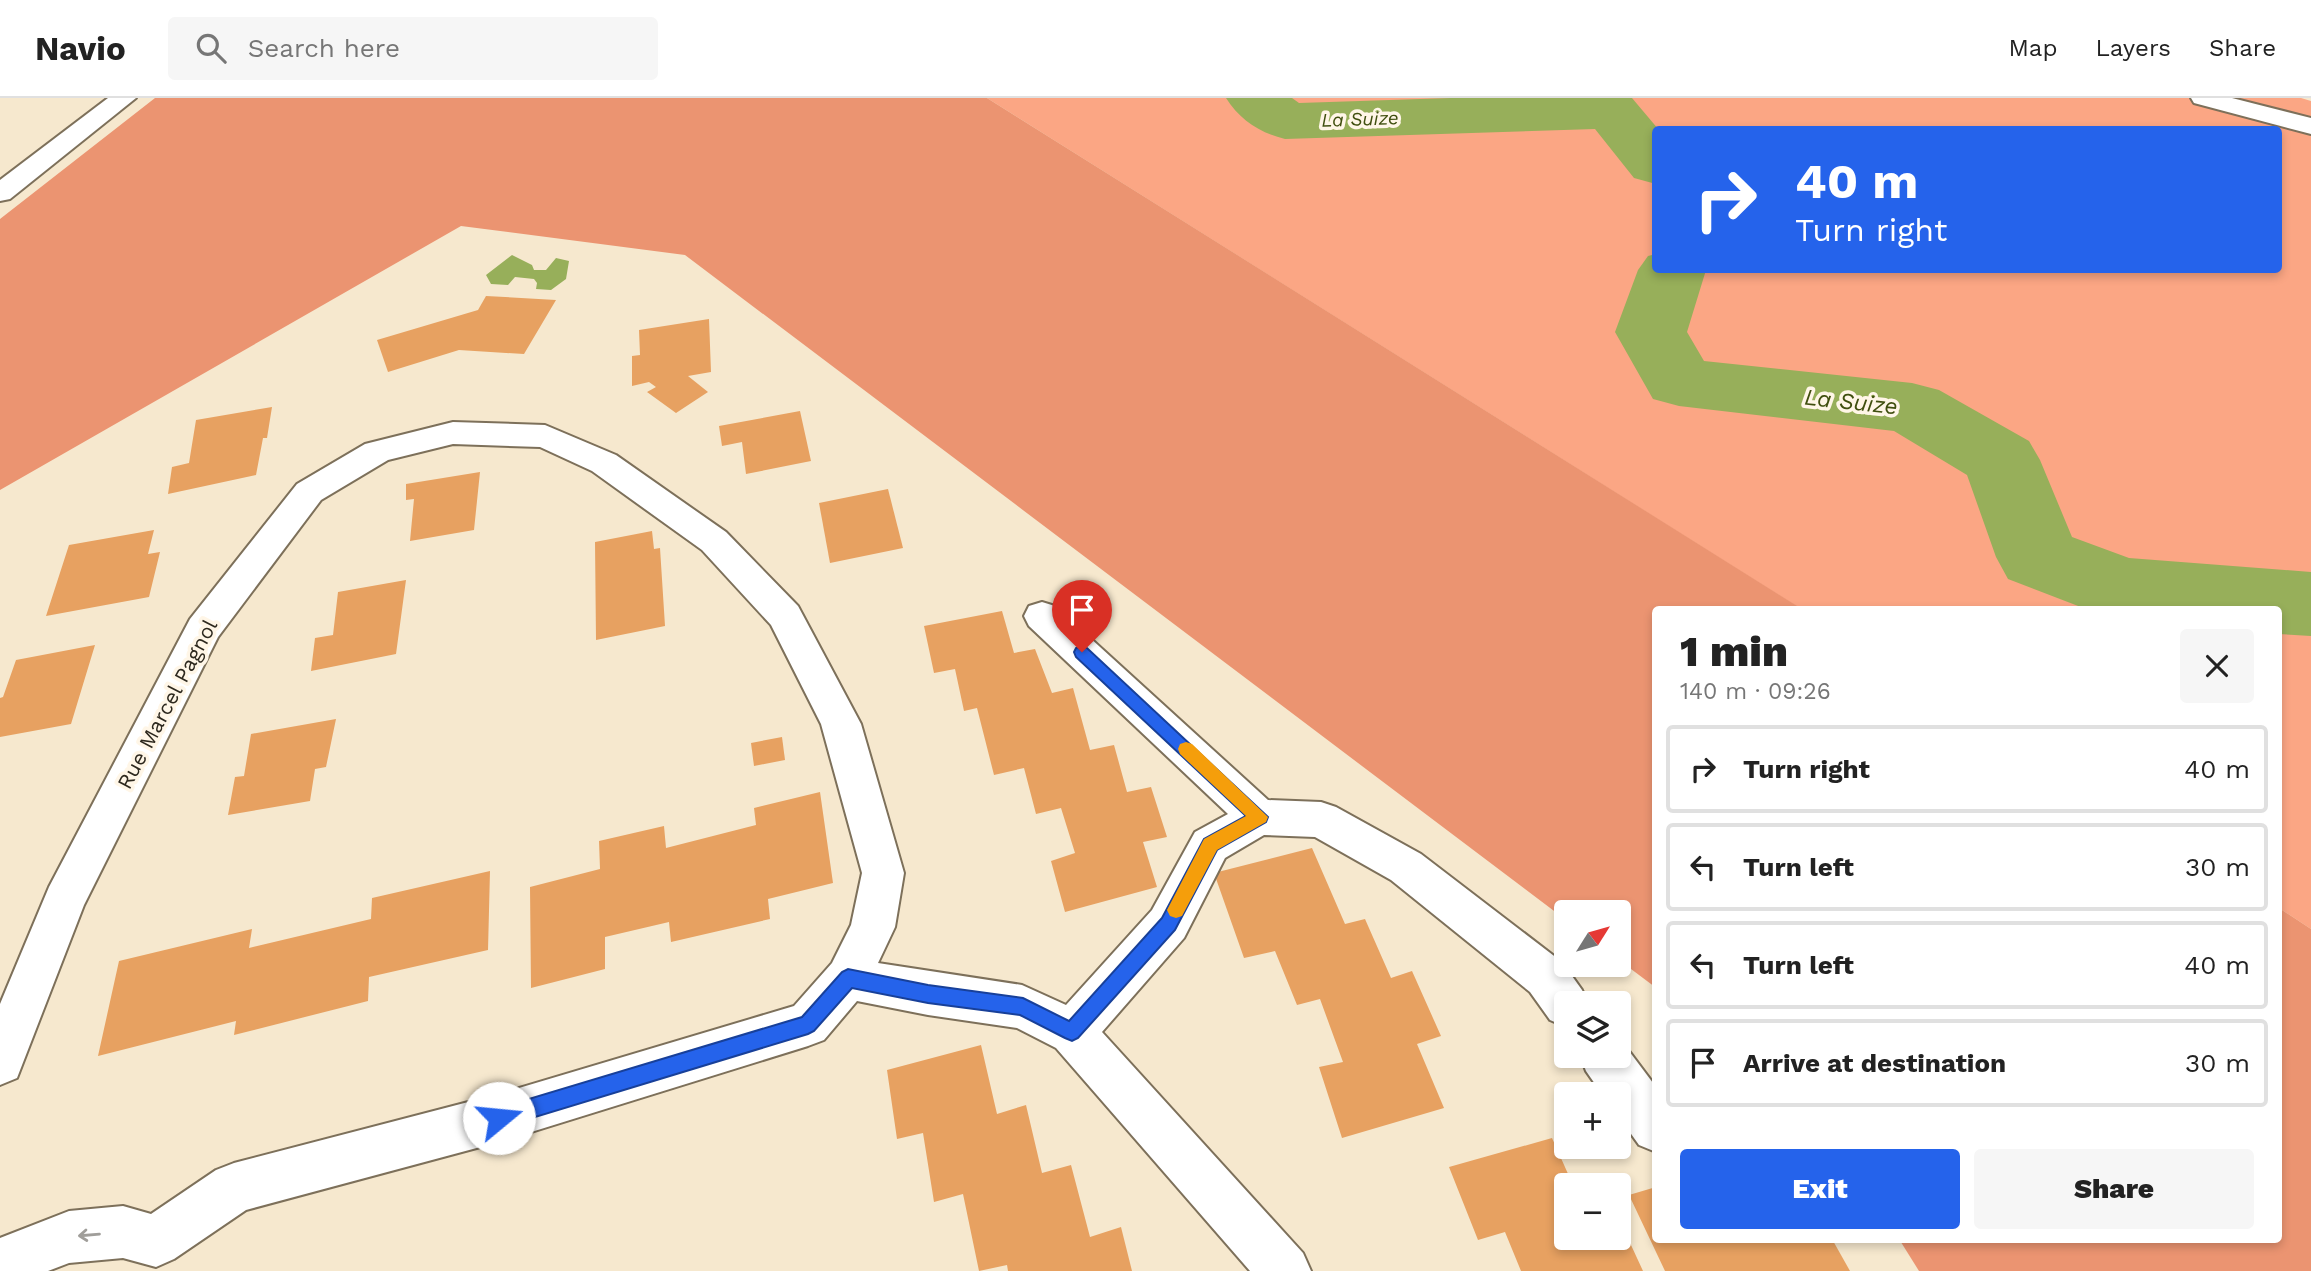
<!DOCTYPE html>
<html lang="en">
<head>
<meta charset="utf-8">
<style>
	:root { --surface:#fff; --page:#f6f6f6; --text:#222; --muted:#767676; --line:#e0e0e0; --accent:#2563eb }
	body { margin:0; font-family:"Work Sans",sans-serif; background:var(--page); color:var(--text); height:100vh; display:flex; flex-direction:column; font-size:26px; white-space:nowrap }
	* { box-sizing:border-box; margin:0 }
	p { font-size:23px; color:var(--muted) }
	.icon { flex:none; width:38px; height:38px; fill:none; stroke:currentColor; stroke-width:2; stroke-linecap:round; stroke-linejoin:round }
	.map { position:relative; flex:1; overflow:hidden }
	.details { position:absolute; left:1652px; top:508px; width:630px; height:637px; display:flex; flex-direction:column; background:var(--surface); border-radius:7px; box-shadow:0 4px 10px #0003 }
	.details>* { flex:none }
	.guide { position:absolute; left:1652px; top:28px; width:630px; height:147px; border-radius:7px; box-shadow:0 4px 10px #0003; background:#2563eb; color:#fff; overflow:hidden }
	.needle { width:46px; rotate:53deg }
	.tools { position:absolute; left:1554px; top:802px; display:grid; gap:14px }
	.tools a { display:grid; place-items:center; width:77px; height:77px; border-radius:7px; background:var(--surface); box-shadow:0 4px 10px #0003; font-size:35px }
	.pin { position:absolute; display:grid; place-items:center; width:60px; height:60px; color:#fff; margin:-72px -30px; border-radius:50% 50% 50% 0; rotate:-45deg; box-shadow:0 0 7px #0007 }
	.pin .icon { rotate:45deg }
	.me { position:absolute; width:77px; margin:-38px; rotate:73deg; stroke-linejoin:round; filter:drop-shadow(0 0 5px #0008) }
	.turn { display:flex; align-items:center; gap:24px; height:147px; padding:0 28px; font-size:32px }
	.turn .icon { width:91px; height:91px; stroke-width:2.5 }
	.turn b { display:block; font-size:49px; line-height:60px }
	.round { display:grid; place-items:center; flex:none; width:74px; height:74px; border-radius:7px; background:var(--page) }
	.summary { display:flex; align-items:center; justify-content:space-between; height:119px; padding:0 28px }
	h1 { font-size:42px; font-weight:800; line-height:52px }
	.primary-button { display:flex; gap:14px; margin-top:auto; padding:14px 28px }
	.primary-button a { flex:1; height:80px; border-radius:7px; background:var(--accent); color:#fff; font-size:28px; font-weight:800; line-height:80px; text-align:center }
	.primary-button a+a { background:var(--page); color:var(--text) }
	ul { padding:0; list-style:none }
	li { display:flex; align-items:center; gap:21px; height:88px; margin:0 14px 10px; padding:0 14px; border:4px solid var(--line); border-radius:7px }
	li div { flex:1 }
	li b { display:block; font-size:26px }
	li em { font-style:normal }
	header { display:flex; align-items:center; gap:42px; box-sizing:border-box; height:98px; padding:0 35px; background:var(--surface); border-bottom:2px solid var(--line) }
	header strong { font-size:33px }
	nav { display:flex; gap:38px; margin-inline-start:auto; font-size:24px }
	.search { width:490px; height:63px; background:var(--page); display:flex; align-items:center; gap:18px; box-sizing:border-box; padding:0 24px; border-radius:7px; color:var(--muted); font-size:26px }
	.map>svg:first-child { display:block }
	.green { fill:#fba684; fill-rule:evenodd }
	.forest { fill:#eb9471 }
	.water { fill:#97af5a }
	.lines { fill:none; stroke-linecap:round; stroke-linejoin:round }
	.river { fill:#97af5a; fill-rule:evenodd }
	.building { fill:#e7a161 }
	.minor-casing { stroke:#7d705a; stroke-width:4 }
	.major-casing { stroke:#7d705a; stroke-width:4 }
	.minor { fill:#fff; fill-rule:evenodd }
	.major { fill:#fff; fill-rule:evenodd }
	.oneway { stroke:#a09e9a }
	.route { fill:#2563eb; stroke:#184099; stroke-width:2 }
	.slow { fill:#f59e0b }
	.labels { text-anchor:middle; dominant-baseline:central; stroke-width:7; stroke-linejoin:round; paint-order:stroke }
	.far-water-label { font-size:19px; font-style:italic; fill:#404f0f; stroke:#fff6e7 }
	.street-label { font-size:21px; fill:#2d281e; stroke:#fff6e7 }
	.water-label { font-size:23px; font-style:italic; fill:#404f0f; stroke:#fff6e7 }
</style>
</head>
<body>
<header>
<strong>Navio</strong>
<div class="search"><svg class="icon" aria-label="search" viewBox="0 0 24 24"><circle cx="10" cy="10" r="6"/><path d="M15 15l6 6"/></svg>Search here</div>
<nav><a>Map</a><a>Layers</a><a>Share</a></nav>
</header>
<div class="map">
<svg width="2311" height="1173" viewBox="0 0 2311 1173">
	<rect width="100%" height="100%" fill="#f6e8ce"/>
	<!-- green -->
	<path class="green" d="M987,0H2301L2311,3V831L2279,810L2278,511H1801ZM1656,32H2278V172H1656Z"/>
	<!-- forest -->
	<g class="forest">
		<path d="M155,0H987L1802,511H1656L1655,889L1619,862V814H1566V822L685,157L461,128L0,392V121Z"/>
		<path d="M2279,810L2311,831V1173H1919L1899,1141H2278Z"/>
	</g>
	<!-- water -->
	<path class="water" d="M512,157L532,167L534,172H546L556,160L569,163L566,181L551,192L536,191L537,185L534,181L515,179L508,187L491,186L486,177Z"/>
	<g class="lines">
		<!-- river -->
		<g class="river">
			<path d="M1226,0H1292L1299,5L1451,0H1632L1659,32H1656V86L1634,80L1595,31L1285,41C1260,35 1240,22 1226,0Z"/>
			<path d="M1656,156V172H1706L1687,234L1704,263L1912,285L1939,292L2029,343L2040,362L2072,439L2129,460L2311,474V538L2278,536V511H2086L2008,481L1996,459L1967,377L1894,333L1679,308L1653,301L1615,234L1638,172L1648,158Z"/>
		</g>
	</g>
	<!-- building -->
	<g class="building">
		<path d="M486,198L556,202L524,256L459,252L388,274L377,242L478,212Z"/>
		<path d="M709,221L711,274L688,278L708,294L676,315L647,294L656,289L649,284L632,288V258L640,257L639,232Z"/>
		<path d="M272,309L267,340H263L256,377L168,396L172,369L189,365L196,322Z"/>
		<path d="M800,313L811,363L746,376L742,344L722,348L719,328Z"/>
		<path d="M480,374L474,432L410,443L414,401L406,402V386Z"/>
		<path d="M888,391L903,450L830,465L819,405Z"/>
		<path d="M154,432L148,456L160,454L149,499L46,518L69,447Z"/>
		<path d="M652,433L654,451L660,450L665,528L596,542L595,444Z"/>
		<path d="M406,482L396,556L311,573L315,540L333,537L338,494Z"/>
		<path d="M1002,513L1014,555L1035,551L1052,595L1073,590L1090,652L1114,647L1127,694L1151,689L1167,739L1143,744L1157,789L1065,814L1051,763L1075,755L1061,710L1036,716L1024,670L994,677L977,610L964,613L955,571L934,575L924,528Z"/>
		<path d="M95,547L71,626L0,639V600L3,599L16,562Z"/>
		<path d="M336,621L326,669L315,671L310,703L228,717L235,679L244,678L251,636Z"/>
		<path d="M782,639L785,662L754,668L751,645Z"/>
		<path d="M820,694L833,785L768,801L770,821L671,844L669,824L605,839V871L531,890L530,789L600,771L599,743L664,728L666,750L756,727L754,710Z"/>
		<path d="M1312,750L1345,826L1365,821L1391,880L1412,873L1441,938L1417,946L1444,1010L1342,1040L1319,969L1343,964L1320,901L1297,907L1275,853L1244,860L1214,775Z"/>
		<path d="M490,773L488,852L369,879L368,903L234,937L236,923L98,958L119,863L252,831L249,850L371,821L372,800Z"/>
		<path d="M981,947L997,1016L1026,1007L1042,1075L1071,1067L1090,1139L1121,1129L1132,1173H1008L1007,1167L979,1173L963,1096L934,1104L923,1035L897,1041L887,972Z"/>
		<path d="M1552,1040L1573,1087H1566V1139H1619V1121L1643,1173H1521L1505,1134L1478,1142L1449,1069Z"/>
		<path d="M1656,1089V1141H1832L1850,1173H1665L1629,1097Z"/>
	</g>
	<g class="lines">
		<!-- minor casing -->
		<g class="minor-casing">
			<g id="minor">
				<path d="M453,324L545,327L616,357L726,434L798,508L861,626L904,775L895,829L878,865L1022,887L1066,907L1152,812L1195,734L1228,716L1029,528L1024,518L1029,508L1042,504L1055,508L1268,702L1321,704L1336,709L1421,756L1562,864L1582,892L1588,905H1566V929L1550,922L1530,894L1391,782L1315,739L1264,737L1225,760L1184,840L1102,934L1303,1155L1311,1173H1250L1056,950L1017,930L928,917L857,903L824,942L808,948L499,1044L246,1112L174,1161L156,1169L123,1160L69,1165L48,1173H0V1140L69,1113L123,1108L151,1116L216,1072L234,1065L499,996L794,908L832,865L851,827L862,775L821,626L771,527L702,452L592,373L540,349L453,346L388,362L321,402L218,539L84,807L17,980L0,987V906L49,789L190,521L297,386L365,346Z"/>
				<path d="M1620,941L1656,989V1054L1639,1047L1619,1019V996H1602L1586,973L1580,957H1619Z"/>
			</g>
		</g>
		<!-- major casing -->
		<g class="major-casing">
			<g id="major">
				<path d="M108,0H136L10,101L0,103V82Z"/>
				<path d="M2191,0H2232L2311,20V36L2194,5Z"/>
			</g>
		</g>
		<!-- minor -->
		<use href="#minor" class="minor"/>
		<!-- major -->
		<use href="#major" class="major"/>
	</g>
	<!-- one-way arrows -->
	<defs><path id="oneway-shaft" d="M-6 0H5M1.5-3L5.5 0L1.5 3" fill="none" stroke-width="1.6" stroke-linecap="round" stroke-linejoin="round" transform="scale(1.75)"/></defs>
	<use class="oneway" href="#oneway-shaft" transform="translate(89 1137) rotate(175)"/>
	<!-- route -->
	<path class="route" d="M1082,548L1087,550L1268,719L1266,724L1217,752L1175,832L1078,940L1072,943L1065,940L1020,917L928,905L852,890L814,933L808,936L499,1030L492,1027L489,1020L492,1013L499,1010L802,919L842,874L848,871L928,887L1023,900L1069,923L1162,820L1204,741L1246,718L1076,559L1074,554L1076,550Z"/>
	<!-- slow -->
	<path class="slow" d="M1186,644L1192,646L1268,719L1266,724L1217,752L1182,818L1176,820L1170,818L1167,812L1204,741L1246,718L1180,656L1178,651L1180,646Z"/>
	<g class="labels">
		<!-- far-water labels -->
		<g class="far-water-label">
			<text transform="translate(1360 21) rotate(-2)">La Suize</text>
		</g>
		<!-- street labels -->
		<g class="street-label">
			<text transform="translate(167 606) rotate(-62)">Rue Marcel Pagnol</text>
		</g>
		<!-- water labels -->
		<g class="water-label">
			<text transform="translate(1851 304) rotate(6)">La Suize</text>
		</g>
	</g>
</svg>
<div class="tools">
<a><svg class="needle" viewBox="-14 -14 28 28"><path d="M0-13l5 13h-10z" fill="#e53935"/><path d="M0 13l5-13h-10z" fill="#767676"/></svg></a>
<a><svg class="icon" aria-label="layers" viewBox="0 0 24 24"><path d="M12 4l9 5-9 5-9-5zM3 14l9 5 9-5"/></svg></a>
<a>+</a>
<a>−</a>
</div>
<div class="pin" style="left:1082px;top:554px;background:#d93025"><svg class="icon" aria-label="arrive" viewBox="0 0 24 24"><path d="M6 21V4h12l-3 4 3 4H6"/></svg></div>
<svg class="me" style="left:499px;top:1020px" viewBox="-20 -20 40 40"><circle r="19" fill="#fff"/><path d="M0-13L10 11 0 6-10 11z" fill="#2563eb"/></svg>
<div class="guide">
<div class="turn"><svg class="icon" aria-label="right" viewBox="0 0 24 24"><path d="M7 20v-9h11M14 6l5 5-5 5"/></svg><div><b>40 m</b>Turn right</div></div>
</div>
<section class="details">
<div class="summary"><div><h1>1 min</h1><p>140 m · 09:26</p></div><a class="round"><svg class="icon" aria-label="close" viewBox="0 0 24 24"><path d="M6 6l12 12M18 6L6 18"/></svg></a></div>
<ul>
<li><svg class="icon" aria-label="right" viewBox="0 0 24 24"><path d="M7 20v-9h11M14 6l5 5-5 5"/></svg><div><b>Turn right</b></div><em>40 m</em></li>
<li><svg class="icon" aria-label="left" viewBox="0 0 24 24"><path d="M17 20v-9H6M10 6l-5 5 5 5"/></svg><div><b>Turn left</b></div><em>30 m</em></li>
<li><svg class="icon" aria-label="left" viewBox="0 0 24 24"><path d="M17 20v-9H6M10 6l-5 5 5 5"/></svg><div><b>Turn left</b></div><em>40 m</em></li>
<li><svg class="icon" aria-label="arrive" viewBox="0 0 24 24"><path d="M6 21V4h12l-3 4 3 4H6"/></svg><div><b>Arrive at destination</b></div><em>30 m</em></li>
</ul>
<div class="primary-button"><a>Exit</a><a>Share</a></div>
</section>
</div>
</body>
</html>
